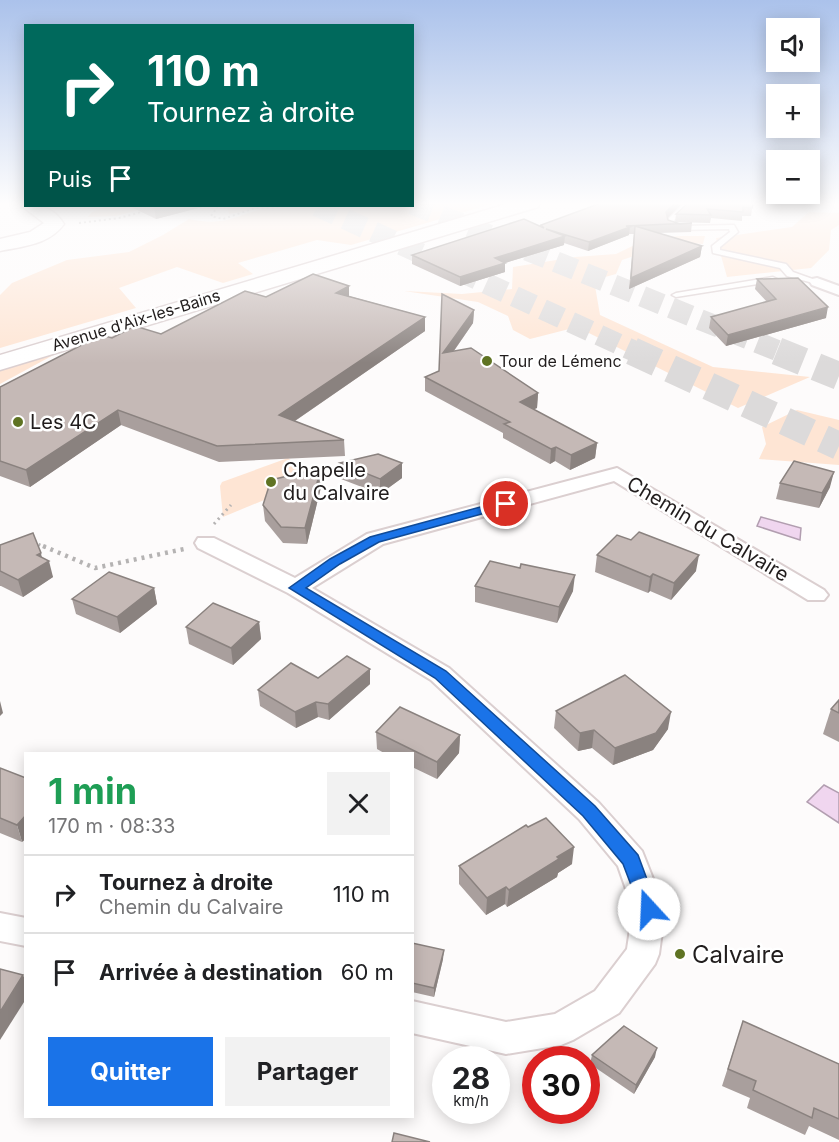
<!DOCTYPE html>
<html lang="fr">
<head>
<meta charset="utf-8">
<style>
	:root { --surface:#fff; --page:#f2f2f2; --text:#202124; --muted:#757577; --line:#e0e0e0; --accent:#1a73e8 }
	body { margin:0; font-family:Inter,sans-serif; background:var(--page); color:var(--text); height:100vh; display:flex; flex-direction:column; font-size:22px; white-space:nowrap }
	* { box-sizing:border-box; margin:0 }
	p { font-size:20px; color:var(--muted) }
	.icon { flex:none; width:33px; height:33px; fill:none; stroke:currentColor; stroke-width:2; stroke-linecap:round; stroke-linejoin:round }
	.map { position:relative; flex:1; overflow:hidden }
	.sheet { position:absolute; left:24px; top:752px; width:390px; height:366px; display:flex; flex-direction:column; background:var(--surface); border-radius:0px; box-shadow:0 3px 15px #0003 }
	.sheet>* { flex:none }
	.top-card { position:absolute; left:24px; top:24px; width:390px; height:183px; border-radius:0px; box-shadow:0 3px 15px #0003; background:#00695c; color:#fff; overflow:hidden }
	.buttons { position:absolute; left:766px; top:18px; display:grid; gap:12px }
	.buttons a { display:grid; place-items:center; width:54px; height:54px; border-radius:0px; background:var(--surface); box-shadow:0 3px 15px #0003; font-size:30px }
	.speed { position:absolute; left:432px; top:1046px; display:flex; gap:12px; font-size:30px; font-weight:700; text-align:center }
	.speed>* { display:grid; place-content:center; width:78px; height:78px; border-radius:50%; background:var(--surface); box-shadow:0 3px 15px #0003; line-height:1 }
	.speed small { font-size:15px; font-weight:400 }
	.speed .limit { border:9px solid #d22; background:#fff; color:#111 }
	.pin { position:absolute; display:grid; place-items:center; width:51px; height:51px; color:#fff; margin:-26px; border:3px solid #fff; border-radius:50%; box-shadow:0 2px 6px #0007 }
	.me { position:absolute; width:66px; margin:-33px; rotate:340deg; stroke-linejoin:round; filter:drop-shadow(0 0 4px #0008) }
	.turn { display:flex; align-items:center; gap:21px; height:126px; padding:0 24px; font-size:27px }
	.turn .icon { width:78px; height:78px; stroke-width:2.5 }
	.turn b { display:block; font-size:42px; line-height:51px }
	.then { display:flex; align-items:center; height:57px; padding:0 24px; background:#0003; gap:12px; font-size:22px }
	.round { display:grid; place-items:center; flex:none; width:63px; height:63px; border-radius:0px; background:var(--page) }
	.summary { display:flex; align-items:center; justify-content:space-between; height:102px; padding:0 24px }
	h1 { font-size:36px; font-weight:700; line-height:45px; color:#1e9e55 }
	.primary-button { display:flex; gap:12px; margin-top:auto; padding:12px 24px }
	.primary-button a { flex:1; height:69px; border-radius:0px; background:var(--accent); color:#fff; font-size:24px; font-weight:700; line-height:69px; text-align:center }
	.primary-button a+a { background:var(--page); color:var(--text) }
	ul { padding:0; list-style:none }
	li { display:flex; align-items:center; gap:18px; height:78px; padding:0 24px; border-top:2px solid var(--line) }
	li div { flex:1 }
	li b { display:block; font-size:22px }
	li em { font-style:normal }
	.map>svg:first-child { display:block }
	.green { fill:#fee5d4 }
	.water { fill:#f0d6ef; stroke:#b29eb0; stroke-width:1.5 }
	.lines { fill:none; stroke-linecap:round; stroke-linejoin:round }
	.trunk-tunnel-far1 { stroke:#dcdada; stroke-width:21; stroke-dasharray:21 10; stroke-linecap:butt }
	.trunk-tunnel { stroke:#dcdada; stroke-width:28; stroke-dasharray:28 14; stroke-linecap:butt }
	.service-casing { stroke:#dbcfd0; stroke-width:3 }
	.minor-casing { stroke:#dbcfd0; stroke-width:4 }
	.secondary-casing { stroke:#dbcfd0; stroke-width:3 }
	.path-far2 { stroke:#b5b3b3; stroke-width:2; stroke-dasharray:2 3; stroke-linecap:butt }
	.path-far1 { stroke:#b5b3b3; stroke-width:3; stroke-dasharray:2 4; stroke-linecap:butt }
	.path { stroke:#b5b3b3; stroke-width:4.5; stroke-dasharray:3 5; stroke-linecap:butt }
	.service { fill:#fff; fill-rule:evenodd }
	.minor { fill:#fff; fill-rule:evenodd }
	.secondary { fill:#fff; fill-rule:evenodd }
	.wall { fill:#a99f9d }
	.shaded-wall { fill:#8a827f }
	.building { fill:#c5b9b6; stroke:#8a827f; stroke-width:1.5 }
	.route { fill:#1a73e8; stroke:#114b97; stroke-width:1.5 }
	.poi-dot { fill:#5f7323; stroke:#fff; stroke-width:2 }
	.labels { text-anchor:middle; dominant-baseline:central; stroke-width:5; stroke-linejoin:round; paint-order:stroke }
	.far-street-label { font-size:16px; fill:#211d1d; stroke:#fff }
	.far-poi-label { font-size:16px; fill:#211d1d; stroke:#fff; text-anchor:start }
	.poi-label { font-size:20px; fill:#211d1d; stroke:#fff; text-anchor:start }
	.street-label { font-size:20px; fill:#211d1d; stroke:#fff }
	.near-poi-label { font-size:24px; fill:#211d1d; stroke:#fff; text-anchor:start }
</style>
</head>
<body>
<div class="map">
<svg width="839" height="1142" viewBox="0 0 839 1142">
	<rect width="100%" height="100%" fill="#fdfbfb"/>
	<!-- green -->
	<g class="green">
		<path d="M413,203H495L351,245L317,240L238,263L253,274L223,283L177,267L119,288L136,308L0,348V295L12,283L67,260L129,252L163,235L189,219C223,226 232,218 264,208L229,214L227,206H412Z"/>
		<path d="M107,206H154L116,216L88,217L92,212Z"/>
		<path d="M809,212L839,213V225L831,230L829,250L811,268L727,277L716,238L792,227Z"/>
		<path d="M681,236H705L703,244L676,242L622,260L616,274L594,280L600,315L713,367L810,377L738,408L577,327L530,339L513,330L508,316L478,302L404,291L462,294L512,289L513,267L575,257L616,254L649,238Z"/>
		<path d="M59,352L0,384V370Z"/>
		<path d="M797,410L839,420V465L759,459L766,444L762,427Z"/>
		<path d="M288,458L317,478L223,517L220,486L222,482Z"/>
	</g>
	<!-- water -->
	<g class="water">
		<path d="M761,517L801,528L800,540L757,526Z"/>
		<path d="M824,785L839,793V823L807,802Z"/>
	</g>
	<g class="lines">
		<!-- trunk-tunnel-far1 -->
		<g class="trunk-tunnel-far1">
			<path d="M412,204L781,352"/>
			<path d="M317,206L636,352"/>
		</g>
		<!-- trunk-tunnel -->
		<g class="trunk-tunnel">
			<path d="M632,351L839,446"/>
			<path d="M777,351L839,376"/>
		</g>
		<!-- service casing -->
		<g class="service-casing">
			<g id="service">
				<path d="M686,203H693L673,221V224L680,226L734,225L738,232L720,247V250L786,264L793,272L821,282L817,284L787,276L780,268L713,253L712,246L730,232L729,229L679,230L668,226L667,220Z"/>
				<path d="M773,277L777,279L776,281L676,297L672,295L676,293Z"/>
			</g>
		</g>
		<!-- minor casing -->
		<g class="minor-casing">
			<g id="minor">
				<path d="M817,278L839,286V295L812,285L810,282L812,279Z"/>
				<path d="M617,468L824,590L828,595L824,600H808L614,481L383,544L312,588L449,668L599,803L642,851L665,909L659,954L655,964L619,1013L573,1040L561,1045L506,1054L412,1033V1001L506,1022L555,1014L595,991L627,949L633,909L618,866L579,819L431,680L288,593L198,548L195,543L198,538H214L295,578L367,534Z"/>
				<path d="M0,913L26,918V946L0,941Z"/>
			</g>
		</g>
		<!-- secondary casing -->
		<g class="secondary-casing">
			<g id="secondary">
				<path d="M24,203C34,212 48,199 64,224C49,245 23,246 0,251V239L30,232L44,223L22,206Z"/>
				<path d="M510,203H540L538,207L0,370V355Z"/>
			</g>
		</g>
		<!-- path-far2 -->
		<g class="path-far2">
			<path d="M218,206L211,216L223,219L255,208L300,206"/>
			<path d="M79,223L119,218L145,211"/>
		</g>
		<!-- path-far1 -->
		<g class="path-far1">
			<path d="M214,524L231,505"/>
			<path d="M33,542L47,548"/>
		</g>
		<!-- path -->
		<path class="path" d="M43,546L95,568L184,549"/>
		<!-- service -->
		<use href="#service" class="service"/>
		<!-- minor -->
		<use href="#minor" class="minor"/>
		<!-- secondary -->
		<use href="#secondary" class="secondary"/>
	</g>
	<!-- wall -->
	<g class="wall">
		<path d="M601,203H683L668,218V220L675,222L676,214L753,203L751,216H742V221L711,218L710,223L676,222L680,224L692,223L691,232L658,233L702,246L700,257L629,289L634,234H629V235L588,251L564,243V245L505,263V272L460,286L412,264V255L541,227V225Z"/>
		<path d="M129,206H206L156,219Z"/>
		<path d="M757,279L826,318L726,346L709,328L711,317L767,302L755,289Z"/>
		<path d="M349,296L425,317V331L295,421L344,440L345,456L219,462L121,425L30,487L0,476V387L112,338L161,334L266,297Z"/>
		<path d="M474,310L473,323L454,351L538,393L537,408L533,409L597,443L595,458L570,470L555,461L550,464L503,438V433L425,391V377L439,371Z"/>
		<path d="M340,463H402V478L380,494L341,479Z"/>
		<path d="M322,483L307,544L283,543L265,521L263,505Z"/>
		<path d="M780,483L830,487L819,508L776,499Z"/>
		<path d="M0,545L42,557L53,577L23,597L1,586H0Z"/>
		<path d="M597,555L696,571L671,600L650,591L648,593L595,572Z"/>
		<path d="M475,586L573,591L557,623L475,602Z"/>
		<path d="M154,588L157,604L120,633L76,614L72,599Z"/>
		<path d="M259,622L261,639L233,665L189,644L186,627Z"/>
		<path d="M318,678L370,684L329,720L318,717L296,728L260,706L258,690Z"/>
		<path d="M839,700V742L823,734L831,709Z"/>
		<path d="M556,711L668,729L653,750L613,765L592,748L578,751L554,728Z"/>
		<path d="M376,732L460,735L459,753L437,779L412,767V753H384L377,749Z"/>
		<path d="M0,768L22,842L0,833Z"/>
		<path d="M572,864L558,873L557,877L507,907L505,904L486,915L459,884V866Z"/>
		<path d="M412,943L443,959L434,997L412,992Z"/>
		<path d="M743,1021L839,1064V1140L809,1126L805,1135L747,1108L750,1098L722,1086Z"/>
		<path d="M592,1055L655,1057L634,1094L590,1064Z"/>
	</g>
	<!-- shaded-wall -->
	<g class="shaded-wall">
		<path d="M675,203H683L665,220L666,212Z"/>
		<path d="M154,206H206L156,219Z"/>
		<path d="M630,227L629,235L588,251L589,242Z"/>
		<path d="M565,236L564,245L505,263V272L460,286V277L495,258Z"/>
		<path d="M702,246L700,257L629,289L631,278Z"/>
		<path d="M349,286V300L336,293Z"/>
		<path d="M828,307L826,318L726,346L728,335Z"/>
		<path d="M474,310L473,323L443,366V353Z"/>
		<path d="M425,317V331L280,431L279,415Z"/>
		<path d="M538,393L537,408L519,416L520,402Z"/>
		<path d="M118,410L121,425L30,487L26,470Z"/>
		<path d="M597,443L595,458L570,470L571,455Z"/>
		<path d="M556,447L555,461L550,464L551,449Z"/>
		<path d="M402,463V478L380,494V479Z"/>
		<path d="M321,468L322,483L307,544L305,528Z"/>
		<path d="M834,472L830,487L819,508L822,493Z"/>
		<path d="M41,553L43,564L49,561L53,577L23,597L18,580L37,555Z"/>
		<path d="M699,555L696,571L671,600L674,583Z"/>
		<path d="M653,574L650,591L648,593L650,577Z"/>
		<path d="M575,575L573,591L557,623L559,607Z"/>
		<path d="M154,588L157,604L120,633L117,617Z"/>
		<path d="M259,622L261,639L233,665L231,648Z"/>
		<path d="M370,669V684L329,720L328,704Z"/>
		<path d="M0,701L3,713L0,716Z"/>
		<path d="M316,702L318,717L296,728L295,712Z"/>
		<path d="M671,712L668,729L653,750L613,765L615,748Z"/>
		<path d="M594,730L592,748L578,751L580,733Z"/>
		<path d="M460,735L459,753L437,779V762Z"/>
		<path d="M26,815V839L22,842L17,825Z"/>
		<path d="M574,847L572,864L558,873L557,877L507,907L509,890L557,857Z"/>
		<path d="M506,887L505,904L486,915L487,898Z"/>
		<path d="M444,950L443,959L434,997V988Z"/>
		<path d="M23,975L26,981V999L0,1040V1012Z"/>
		<path d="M657,1048L655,1057L634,1094L636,1085Z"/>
	</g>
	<!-- building -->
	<g class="building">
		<path d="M601,203H675L666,212L668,220L680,224L692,223L626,226L630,227L589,242L546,229L565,236L495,258L505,263L460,277L412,255L524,219L544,228L541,225Z"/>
		<path d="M688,203H753L752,208L743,207V212L707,209L711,215L676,214Z"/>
		<path d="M635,226L702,246L631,278Z"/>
		<path d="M313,274L349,286L336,293L425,317L279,415L344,440L217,446L118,410L26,470L0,461V387L101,335L112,338L135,326L161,334L245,291L266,297Z"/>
		<path d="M798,278L828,307L728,335L711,317L776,299L757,279Z"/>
		<path d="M442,294L474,310L443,353L471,348L538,393L520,402L597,443L571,455L556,447L551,449L504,424L510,422L425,377L439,371Z"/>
		<path d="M378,454L402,463L380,479L340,463Z"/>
		<path d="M794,461L834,472L822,493L780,483Z"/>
		<path d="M321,468L305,528L281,527L263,505L271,480Z"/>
		<path d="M639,532L699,555L674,583L653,574L650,577L597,555L617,535L631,540Z"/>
		<path d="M33,533L41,553L37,555L49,561L18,580L0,571V545Z"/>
		<path d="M490,561L520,568L521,564L575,575L559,607L475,586Z"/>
		<path d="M109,572L154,588L117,617L72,599Z"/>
		<path d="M213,603L259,622L231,648L186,627Z"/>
		<path d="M347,656L370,669L328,704L316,702L295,712L258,690L291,663L318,678Z"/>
		<path d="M625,675L671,712L656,733L615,748L594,730L580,733L556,711Z"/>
		<path d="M839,700V713L831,709Z"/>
		<path d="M400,707L460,735L437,762L376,732Z"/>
		<path d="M0,768L26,778V815L17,825L0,818Z"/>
		<path d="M546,818L574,847L557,857L559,859L509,890L506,887L487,898L459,866L526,825L528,827Z"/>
		<path d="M412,943L444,950L434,988L412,983Z"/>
		<path d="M0,969L23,975L0,1012Z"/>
		<path d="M743,1021L839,1064V1119L814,1108L812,1118L753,1090L756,1081L728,1069Z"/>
		<path d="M624,1026L657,1048L636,1085L592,1055Z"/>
		<path d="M394,1133L430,1142H392Z"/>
	</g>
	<!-- sky -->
	<linearGradient id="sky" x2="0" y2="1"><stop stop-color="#abc2eb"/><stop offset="0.56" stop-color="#fefdfd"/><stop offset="1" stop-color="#fefdfd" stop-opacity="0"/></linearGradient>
	<rect width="839" height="363" fill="url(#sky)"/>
	<!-- route -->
	<path class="route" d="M506,500L511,501V506L379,542L340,564L306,588L446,671L595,806L638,855L658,909L656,914L649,917L642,914L623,864L583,816L435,678L289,588L330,559L370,537Z"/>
	<!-- markers -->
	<g class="poi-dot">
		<circle cx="487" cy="361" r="6"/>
		<circle cx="18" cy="422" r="6"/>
		<circle cx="271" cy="482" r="6"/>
		<circle cx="680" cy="954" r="6"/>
	</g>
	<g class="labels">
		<!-- far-street labels -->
		<g class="far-street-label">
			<text transform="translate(136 320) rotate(-17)">Avenue d'Aix-les-Bains</text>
		</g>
		<!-- far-poi labels -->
		<g class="far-poi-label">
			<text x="499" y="361">Tour de Lémenc</text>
		</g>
		<!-- poi labels -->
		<g class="poi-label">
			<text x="30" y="422">Les 4C</text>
			<text x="283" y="470">Chapelle<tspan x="283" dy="23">du Calvaire</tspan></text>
		</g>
		<!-- street labels -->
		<g class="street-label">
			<text transform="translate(708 529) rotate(31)">Chemin du Calvaire</text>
		</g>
		<!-- near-poi labels -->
		<g class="near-poi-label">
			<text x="692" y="954">Calvaire</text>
		</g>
	</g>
</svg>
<div class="buttons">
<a><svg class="icon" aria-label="sound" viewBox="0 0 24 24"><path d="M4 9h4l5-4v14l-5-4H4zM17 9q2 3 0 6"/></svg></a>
<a>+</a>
<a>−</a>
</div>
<div class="speed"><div>28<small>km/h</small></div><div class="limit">30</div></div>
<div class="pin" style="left:506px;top:504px;background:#d93025"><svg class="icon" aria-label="arrive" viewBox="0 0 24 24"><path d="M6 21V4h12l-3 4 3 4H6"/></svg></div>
<svg class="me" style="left:649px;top:909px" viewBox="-20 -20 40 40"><circle r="19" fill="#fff"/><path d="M0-13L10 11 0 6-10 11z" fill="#1a73e8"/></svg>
<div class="top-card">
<div class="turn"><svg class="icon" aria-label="right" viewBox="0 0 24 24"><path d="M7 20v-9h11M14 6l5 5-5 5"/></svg><div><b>110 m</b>Tournez à droite</div></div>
<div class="then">Puis<svg class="icon" aria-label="arrive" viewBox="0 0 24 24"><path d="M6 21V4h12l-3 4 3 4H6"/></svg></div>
</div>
<section class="sheet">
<div class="summary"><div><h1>1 min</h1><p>170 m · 08:33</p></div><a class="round"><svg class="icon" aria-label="close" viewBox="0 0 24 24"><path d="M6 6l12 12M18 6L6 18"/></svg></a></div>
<ul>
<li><svg class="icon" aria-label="right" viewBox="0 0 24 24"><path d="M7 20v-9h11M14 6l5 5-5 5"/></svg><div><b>Tournez à droite</b><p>Chemin du Calvaire</p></div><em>110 m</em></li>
<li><svg class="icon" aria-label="arrive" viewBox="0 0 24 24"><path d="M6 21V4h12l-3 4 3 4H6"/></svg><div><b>Arrivée à destination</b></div><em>60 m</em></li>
</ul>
<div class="primary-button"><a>Quitter</a><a>Partager</a></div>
</section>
</div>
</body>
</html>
